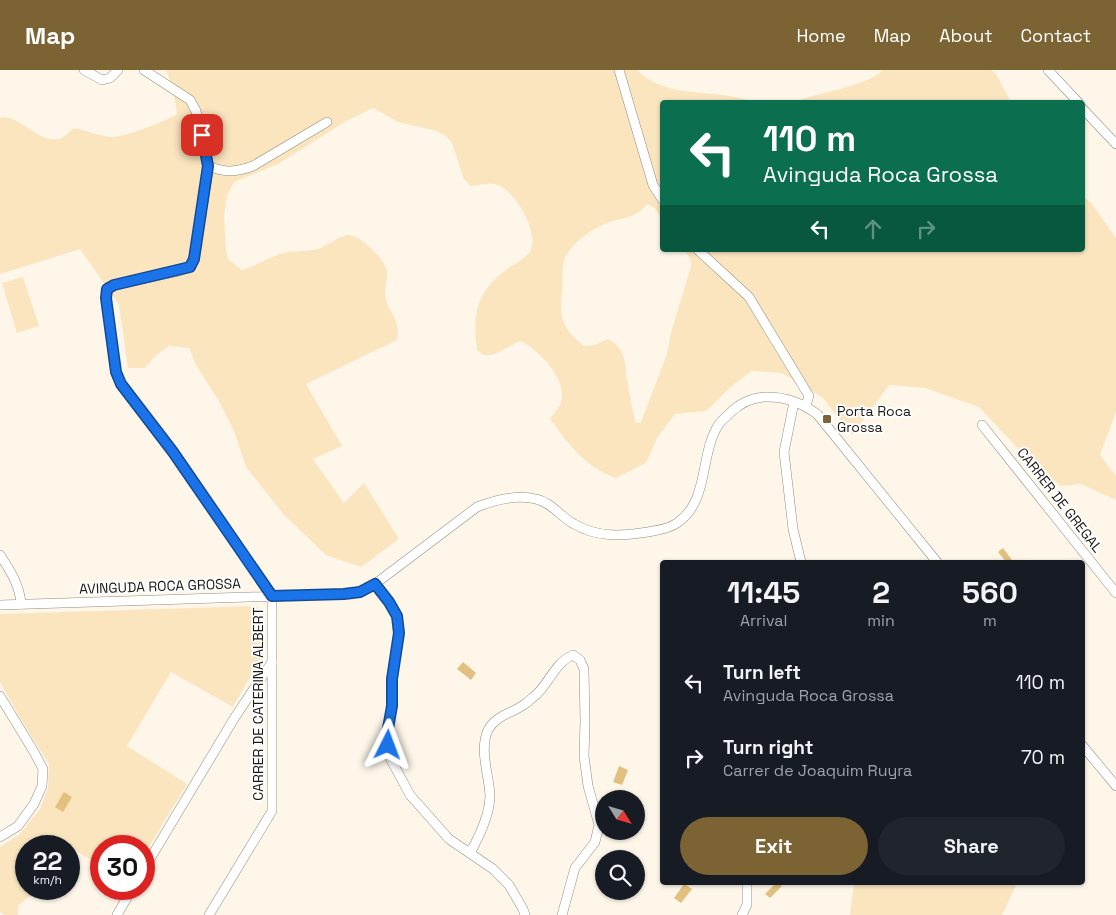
<!DOCTYPE html>
<html lang="en">
<head>
<meta charset="utf-8">
<style>
	:root { --surface:#171b24; --page:#20242c; --text:#f1f3f6; --muted:#9ea1a6; --accent:#7b6334 }
	body { margin:0; font-family:"Space Grotesk",sans-serif; background:var(--page); color:var(--text); height:100vh; display:flex; flex-direction:column; font-size:19px; white-space:nowrap }
	* { box-sizing:border-box; margin:0 }
	p { font-size:16px; color:var(--muted) }
	.icon { flex:none; width:28px; height:28px; fill:none; stroke:currentColor; stroke-width:2; stroke-linecap:round; stroke-linejoin:round }
	.map { position:relative; flex:1; overflow:hidden }
	.drawer { position:absolute; left:660px; top:490px; width:425px; height:325px; display:flex; flex-direction:column; background:var(--surface); border-radius:5px; box-shadow:0 1px 4px #0004 }
	.drawer>* { flex:none }
	.banner { position:absolute; left:660px; top:30px; width:425px; height:152px; border-radius:5px; box-shadow:0 1px 4px #0004; background:#0b6e4f; color:#fff; overflow:hidden }
	.needle { width:32px; rotate:127deg }
	.controls { position:absolute; left:595px; top:720px; display:grid; gap:10px }
	.controls a { display:grid; place-items:center; width:50px; height:50px; border-radius:50%; background:var(--surface); box-shadow:0 1px 4px #0004; font-size:25px }
	.speed { position:absolute; left:15px; top:765px; display:flex; gap:10px; font-size:25px; font-weight:700; text-align:center }
	.speed>* { display:grid; place-content:center; width:65px; height:65px; border-radius:50%; background:var(--surface); box-shadow:0 1px 4px #0004; line-height:1 }
	.speed small { font-size:12px; font-weight:400 }
	.speed .limit { border:8px solid #d22; background:#fff; color:#111 }
	.pin { position:absolute; display:grid; place-items:center; width:42px; height:42px; color:#fff; margin:-21px; border-radius:10px; box-shadow:0 2px 8px #0006 }
	.me { position:absolute; width:55px; margin:-28px; rotate:3deg; stroke-linejoin:round; filter:drop-shadow(0 0 4px #0008) }
	.turn { display:flex; align-items:center; gap:18px; height:105px; padding:0 20px; font-size:22px }
	.turn .icon { width:65px; height:65px; stroke-width:2.5 }
	.turn b { display:block; font-size:35px; line-height:42px }
	.lanes { display:flex; align-items:center; height:48px; padding:0 20px; background:#0003; justify-content:center; gap:25px; direction:ltr }
	.lanes .off { opacity:.35 }
	.eta { display:flex; justify-content:space-evenly; align-items:center; height:85px; text-align:center }
	.eta b { font-size:30px; font-weight:700; line-height:35px }
	.button { display:flex; gap:10px; margin-top:auto; padding:10px 20px }
	.button a { flex:1; height:58px; border-radius:30px; background:var(--accent); color:#fff; font-size:20px; font-weight:700; line-height:58px; text-align:center }
	.button a+a { background:var(--page); color:var(--text) }
	ul { padding:0; list-style:none }
	li { display:flex; align-items:center; gap:15px; height:75px; padding:0 20px }
	li div { flex:1 }
	li b { display:block; font-size:19px }
	li em { font-style:normal }
	header { display:flex; align-items:center; gap:30px; box-sizing:border-box; height:70px; padding:0 25px; background:var(--accent); color:#fff }
	header strong { font-size:24px }
	nav { display:flex; gap:28px; margin-inline-start:auto; font-size:18px }
	.map>svg:first-child { display:block }
	.green { fill:#fae5bf }
	.water { fill:#e2c180 }
	.lines { fill:none; stroke-linecap:round; stroke-linejoin:round }
	.street-casing { stroke:#928c80; stroke-width:10 }
	.street { stroke:#fff; stroke-width:9 }
	.route-casing { stroke:#114b97; stroke-width:12 }
	.route { stroke:#1a73e8; stroke-width:9 }
	.poi-dot { fill:#7b6334; stroke:#fff; stroke-width:2 }
	.labels { text-anchor:middle; dominant-baseline:central; stroke-width:4; stroke-linejoin:round; paint-order:stroke }
	.poi-label { font-size:14px; fill:#1c1a15; stroke:#fff; text-anchor:start }
	.street-label { font-size:14px; fill:#1c1a15; stroke:#fff }
</style>
</head>
<body>
<header>
<strong>Map</strong>
<nav><a>Home</a><a>Map</a><a>About</a><a>Contact</a></nav>
</header>
<div class="map">
<svg width="1116" height="845" viewBox="0 0 1116 845">
	<rect width="100%" height="100%" fill="#fdf6e9"/>
	<!-- green -->
	<g class="green">
		<path d="M166,0H637C659,23 693,21 722,25C734,26 746,30 757,32H662V149L655,138L647,134C639,145 629,147 617,150C598,154 566,174 563,195C562,204 563,213 562,222C559,248 563,260 584,276L594,275L608,269C628,280 624,295 628,314C630,327 632,340 636,353L641,352L643,347L667,284L671,263L691,196V191L685,180H1082L1083,126L1092,134L1116,168V342L1100,385L1116,406V430L1081,414L1061,416L1032,393L979,337L925,318L889,315L852,365L823,328L782,303L752,301L733,315L706,341L675,344L657,368L646,393L616,408C584,396 570,376 550,349C553,344 559,338 561,333C568,310 539,279 520,271L493,285H484L477,280C472,242 477,222 507,199C514,194 525,189 529,183C542,165 515,121 498,115C489,112 480,115 471,116L464,109L452,73L446,66L437,61L398,52L373,38L346,51L280,93L234,112L227,126L224,146L226,179L228,189L242,200C256,196 269,187 284,183C295,180 307,182 318,179C327,176 340,165 349,165C361,166 385,189 387,201C388,208 385,216 385,223C386,242 402,249 397,270L306,314L342,376L313,389L344,433L364,413L399,469L361,497L326,485L284,445L246,397L234,361L219,331L196,295L189,278L169,276L155,286L145,298H128L119,235L80,179L0,204V48C17,42 39,74 58,69C64,68 69,62 74,58C86,60 99,66 111,67C124,68 166,51 177,44L173,19Z"/>
		<path d="M883,0H991L996,4L1011,32H794C813,24 871,15 883,0Z"/>
		<path d="M23,207L39,256L17,263L2,213Z"/>
		<path d="M256,536L265,545L263,584L233,637L171,602L127,676L187,714L144,785V776H101V795L74,780L69,785V776H26V819H37L18,836V845H4L0,842V777L19,765L40,739L48,718L49,694L22,651L0,612V544Z"/>
		<path d="M854,813V812L1017,813L1002,845H850Z"/>
	</g>
	<!-- water -->
	<g class="water">
		<path d="M1003,478L1012,490L1006,492L998,482Z"/>
		<path d="M463,592L476,603L471,610L457,599Z"/>
		<path d="M619,696L628,700L622,715L613,712Z"/>
		<path d="M64,722L72,727L63,742L55,737Z"/>
		<path d="M776,813L782,816L770,828L765,824Z"/>
		<path d="M684,814L692,819L681,833L674,828Z"/>
	</g>
	<g class="lines">
		<!-- street casing -->
		<g class="street-casing">
			<g id="street">
				<path d="M84,0L102,10L110,8L118,0"/>
				<path d="M144,0L190,30L196,41L209,96L194,189L190,197L179,201L114,215L107,219L106,228L116,302L121,314L173,382L272,526"/>
				<path d="M619,0L653,115L662,129"/>
				<path d="M1048,0L1078,32"/>
				<path d="M1082,38L1116,74"/>
				<path d="M209,96C224,103 237,102 253,96L327,52"/>
				<path d="M698,180L749,227L809,326L806,335"/>
				<path d="M794,332L784,382L793,459L801,492"/>
				<path d="M982,355L1116,523"/>
				<path d="M0,485C10,500 20,516 21,534"/>
				<path d="M375,514L389,532L397,546L399,563L392,609V636L387,664L389,686L410,725L449,769L493,799L509,815L523,839L525,845"/>
				<path d="M0,535L344,524L360,522L375,514L477,437C495,430 517,424 536,429C551,432 561,447 574,454C598,468 622,466 648,462C658,460 669,459 677,453C710,431 699,384 719,354C722,350 727,346 730,343C739,334 751,328 764,327C783,326 802,333 817,344L937,492"/>
				<path d="M0,626L34,682L43,699L42,716L34,734L18,756L0,767"/>
				<path d="M1082,675L1116,716"/>
				<path d="M470,783C479,767 490,745 490,725C489,705 479,680 488,660C496,645 513,643 525,634C529,631 533,627 537,624C550,611 556,592 573,585L580,590L584,599L585,652L584,686L588,716L599,755L595,772L575,798L562,845"/>
				<path d="M144,799L235,647L272,592"/>
				<path d="M117,845L132,819"/>
				<path d="M209,845L272,741V526"/>
				<path d="M742,845L747,835V812"/>
			</g>
		</g>
		<!-- street -->
		<use href="#street" class="street"/>
	</g>
	<g class="lines">
		<!-- route casing -->
		<g class="route-casing">
			<path id="route" d="M202,65L208,96L194,189L190,197L114,215L107,219L106,228L116,302L121,314L173,382L272,526L344,524L360,522L375,514L389,532L397,546L399,563L392,609V636L387,664L388,675"/>
		</g>
		<!-- route -->
		<use href="#route" class="route"/>
	</g>
	<!-- markers -->
	<rect class="poi-dot" x="822" y="344" width="10" height="10" rx="2.5"/>
	<g class="labels">
		<!-- poi labels -->
		<g class="poi-label">
			<text x="837" y="341">Porta Roca<tspan x="837" dy="16">Grossa</tspan></text>
		</g>
		<!-- street labels -->
		<g class="street-label">
			<text transform="translate(1060 430) rotate(52)">CARRER DE GREGAL</text>
			<text transform="translate(160 516) rotate(-2)">AVINGUDA ROCA GROSSA</text>
			<text transform="translate(258 634) rotate(-90)">CARRER DE CATERINA ALBERT</text>
		</g>
	</g>
</svg>
<div class="controls">
<a><svg class="needle" viewBox="-14 -14 28 28"><path d="M0-13l5 13h-10z" fill="#e53935"/><path d="M0 13l5-13h-10z" fill="#9ea1a6"/></svg></a>
<a><svg class="icon" aria-label="search" viewBox="0 0 24 24"><circle cx="10" cy="10" r="6"/><path d="M15 15l6 6"/></svg></a>
</div>
<div class="speed"><div>22<small>km/h</small></div><div class="limit">30</div></div>
<div class="pin" style="left:202px;top:65px;background:#d93025"><svg class="icon" aria-label="arrive" viewBox="0 0 24 24"><path d="M6 21V4h12l-3 4 3 4H6"/></svg></div>
<svg class="me" style="left:388px;top:675px" viewBox="-20 -20 40 40"><path d="M0-17L14 15 0 8-14 15z" fill="#1a73e8" stroke="#fff" stroke-width="4"/></svg>
<div class="banner">
<div class="turn"><svg class="icon" aria-label="left" viewBox="0 0 24 24"><path d="M17 20v-9H6M10 6l-5 5 5 5"/></svg><div><b>110 m</b>Avinguda Roca Grossa</div></div>
<div class="lanes"><svg class="icon" aria-label="left" viewBox="0 0 24 24"><path d="M17 20v-9H6M10 6l-5 5 5 5"/></svg><svg class="icon off" aria-label="ahead" viewBox="0 0 24 24"><path d="M12 20V5M6 11l6-6 6 6"/></svg><svg class="icon off" aria-label="right" viewBox="0 0 24 24"><path d="M7 20v-9h11M14 6l5 5-5 5"/></svg></div>
</div>
<section class="drawer">
<div class="eta">
<div><b>11:45</b><p>Arrival</p></div>
<div><b>2</b><p>min</p></div>
<div><b>560</b><p>m</p></div>
</div>
<ul>
<li><svg class="icon" aria-label="left" viewBox="0 0 24 24"><path d="M17 20v-9H6M10 6l-5 5 5 5"/></svg><div><b>Turn left</b><p>Avinguda Roca Grossa</p></div><em>110 m</em></li>
<li><svg class="icon" aria-label="right" viewBox="0 0 24 24"><path d="M7 20v-9h11M14 6l5 5-5 5"/></svg><div><b>Turn right</b><p>Carrer de Joaquim Ruyra</p></div><em>70 m</em></li>
</ul>
<div class="button"><a>Exit</a><a>Share</a></div>
</section>
</div>
</body>
</html>
